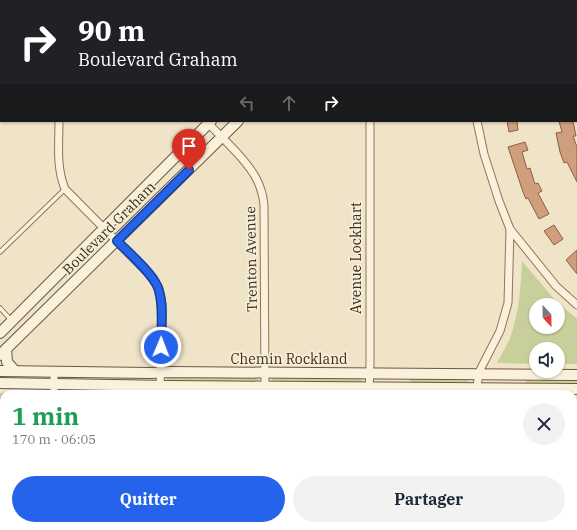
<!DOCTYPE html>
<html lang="fr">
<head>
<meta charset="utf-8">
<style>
	:root { --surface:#fff; --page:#f2f2f3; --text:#1f2937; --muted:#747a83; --accent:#2563eb }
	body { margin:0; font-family:"IBM Plex Serif",serif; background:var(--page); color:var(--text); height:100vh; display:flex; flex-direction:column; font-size:15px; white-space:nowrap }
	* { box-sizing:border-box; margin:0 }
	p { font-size:13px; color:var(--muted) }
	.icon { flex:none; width:22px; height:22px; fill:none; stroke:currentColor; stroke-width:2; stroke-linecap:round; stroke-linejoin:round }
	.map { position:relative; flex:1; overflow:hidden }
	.side { position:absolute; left:0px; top:390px; width:577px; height:140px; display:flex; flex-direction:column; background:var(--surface); border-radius:12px 12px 0 0; box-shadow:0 1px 3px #0004 }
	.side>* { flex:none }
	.hud { position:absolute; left:0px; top:0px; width:577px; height:122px; box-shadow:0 1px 3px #0004; background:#202124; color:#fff; overflow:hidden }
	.needle { width:26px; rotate:158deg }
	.fabs { position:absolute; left:529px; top:298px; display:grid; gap:8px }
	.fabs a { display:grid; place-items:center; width:36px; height:36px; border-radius:50%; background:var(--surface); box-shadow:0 1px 3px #0004; font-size:20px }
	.pin { position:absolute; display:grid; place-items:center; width:34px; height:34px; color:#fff; margin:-41px -17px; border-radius:50% 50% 50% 0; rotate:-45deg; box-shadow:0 0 4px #0007 }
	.pin .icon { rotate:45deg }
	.me { position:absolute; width:44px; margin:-22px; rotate:1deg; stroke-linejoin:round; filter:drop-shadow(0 0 3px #0008) }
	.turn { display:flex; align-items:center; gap:14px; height:84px; padding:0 12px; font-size:18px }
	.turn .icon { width:52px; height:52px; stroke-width:2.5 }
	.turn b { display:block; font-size:28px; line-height:34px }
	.lanes { display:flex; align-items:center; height:38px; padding:0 12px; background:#0003; justify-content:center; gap:20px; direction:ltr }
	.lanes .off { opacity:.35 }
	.round { display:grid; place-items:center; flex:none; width:42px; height:42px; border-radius:21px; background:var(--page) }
	.head { display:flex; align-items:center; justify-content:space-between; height:68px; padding:0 12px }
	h1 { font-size:24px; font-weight:700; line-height:30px; color:#1e9e55 }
	.cta { display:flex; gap:8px; margin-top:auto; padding:8px 12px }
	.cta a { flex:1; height:46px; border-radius:24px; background:var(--accent); color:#fff; font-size:16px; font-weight:700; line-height:46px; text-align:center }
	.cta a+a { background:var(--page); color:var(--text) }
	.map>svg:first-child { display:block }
	.green { fill:#c9cf9b; fill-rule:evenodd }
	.building { fill:#cf9f7d; stroke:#8d5f41 }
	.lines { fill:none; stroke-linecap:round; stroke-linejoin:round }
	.lane-casing { stroke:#8d765c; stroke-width:5.5 }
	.street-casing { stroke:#8d765c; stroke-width:9 }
	.secondary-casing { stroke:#6f573f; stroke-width:12 }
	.lane { stroke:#faf1dc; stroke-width:3.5 }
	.street { stroke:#faf1dc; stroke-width:7 }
	.secondary { stroke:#faf1dc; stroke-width:10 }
	.route-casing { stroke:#184099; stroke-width:10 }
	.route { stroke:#2563eb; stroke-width:7 }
	.labels { text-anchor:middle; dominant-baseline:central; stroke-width:3.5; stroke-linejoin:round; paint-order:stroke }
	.street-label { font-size:14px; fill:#3d2e20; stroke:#f7eed8 }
</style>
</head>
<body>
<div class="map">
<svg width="577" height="530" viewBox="0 0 577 530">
	<rect width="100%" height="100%" fill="#f0e4c8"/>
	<!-- green -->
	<g class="green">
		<path d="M522,261L555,300L577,319V364H558V349H536V364L497,363C501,355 506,347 510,338C519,313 521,287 522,261ZM536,305H558V327H536Z"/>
		<path d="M168,377H256L258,380L257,382L167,381V379Z"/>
		<path d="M274,377L361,378L362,381L361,383L273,382L272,379Z"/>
		<path d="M410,378L467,379L468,381L466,384L410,383Z"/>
		<rect x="526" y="379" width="51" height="5"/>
		<path d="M43,392L46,394H4V439H0V393Z"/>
	</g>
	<!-- building -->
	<g class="building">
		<path d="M507,121H517L518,130L509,132Z"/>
		<path d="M559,121H573L576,136H573L577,147V182L567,162L564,163L560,152L556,133L562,132Z"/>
		<path d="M525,142L528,150L522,152L527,169L530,168L535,184L538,183L542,191L538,193L549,214L539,219L528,198L526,199L523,192L508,147Z"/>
		<path d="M554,225L563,239L554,245L544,231Z"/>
		<path d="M577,250V274L566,260Z"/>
	</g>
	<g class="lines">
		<!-- lane casing -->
		<g class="lane-casing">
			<g id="lane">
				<path d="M0,252L65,189"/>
				<path d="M0,308L11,320"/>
				<path d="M0,442H4"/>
			</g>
		</g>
		<!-- street casing -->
		<g class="street-casing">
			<g id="street">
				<path d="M167,0V1"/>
				<path d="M61,1V0"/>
				<path d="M476,1V0"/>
				<path d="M576,71H577"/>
				<path d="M59,121C59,144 56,167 65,189L153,278L159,289L162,304L160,394"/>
				<path d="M206,121C221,137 248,161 257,180C261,188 263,196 264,205L265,394"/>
				<path d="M477,121L484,154L499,201L510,229L556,286L577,305"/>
				<path d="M54,394V372"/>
				<path d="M369,394L370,363V121"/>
				<path d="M476,394L479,372L500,331L508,303L510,229"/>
				<path d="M266,526V530"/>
				<path d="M52,530L53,526"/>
				<path d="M159,530V526"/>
				<path d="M369,530V526"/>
				<path d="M475,530V526"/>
			</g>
		</g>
		<!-- secondary casing -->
		<g class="secondary-casing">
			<g id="secondary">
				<path d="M297,0L298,1"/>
				<path d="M331,1L332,0"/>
				<path d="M360,1L361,0"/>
				<path d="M0,333L211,121"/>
				<path d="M6,349L7,362L15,371"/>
				<path d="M0,355L238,121"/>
				<path d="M0,371L150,373L170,372L577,375"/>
				<path d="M0,383L170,386L577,389"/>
			</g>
		</g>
		<!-- lane -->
		<use href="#lane" class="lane"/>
		<!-- street -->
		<use href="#street" class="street"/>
		<!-- secondary -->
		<use href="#secondary" class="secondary"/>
	</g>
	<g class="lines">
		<!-- route casing -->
		<g class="route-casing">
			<path id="route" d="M161,347C161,329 164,308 159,291C156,276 128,252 117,241L189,170"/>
		</g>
		<!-- route -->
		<use href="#route" class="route"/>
	</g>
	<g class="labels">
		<!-- street labels -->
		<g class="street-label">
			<text transform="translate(109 228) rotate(-45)">Boulevard Graham</text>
			<text transform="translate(356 258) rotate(-90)">Avenue Lockhart</text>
			<text transform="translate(251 259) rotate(-91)">Trenton Avenue</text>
			<text x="289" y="359">Chemin Rockland</text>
		</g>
	</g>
</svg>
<div class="fabs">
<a><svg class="needle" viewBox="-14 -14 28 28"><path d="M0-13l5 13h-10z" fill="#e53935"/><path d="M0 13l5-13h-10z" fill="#747a83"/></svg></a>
<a><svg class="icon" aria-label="sound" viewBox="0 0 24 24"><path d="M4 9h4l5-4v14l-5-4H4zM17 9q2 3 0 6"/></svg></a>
</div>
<div class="pin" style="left:189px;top:170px;background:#d93025"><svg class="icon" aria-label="arrive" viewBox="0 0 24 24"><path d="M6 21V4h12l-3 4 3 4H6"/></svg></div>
<svg class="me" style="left:161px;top:347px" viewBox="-20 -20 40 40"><circle r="17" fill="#2563eb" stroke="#fff" stroke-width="3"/><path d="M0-11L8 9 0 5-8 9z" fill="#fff"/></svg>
<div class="hud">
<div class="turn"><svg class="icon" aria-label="right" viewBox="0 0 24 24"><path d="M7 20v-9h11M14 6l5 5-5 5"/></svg><div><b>90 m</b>Boulevard Graham</div></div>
<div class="lanes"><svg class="icon off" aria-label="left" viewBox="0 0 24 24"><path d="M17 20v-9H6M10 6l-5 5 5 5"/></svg><svg class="icon off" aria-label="ahead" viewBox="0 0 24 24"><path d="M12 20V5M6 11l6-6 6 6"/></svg><svg class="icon" aria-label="right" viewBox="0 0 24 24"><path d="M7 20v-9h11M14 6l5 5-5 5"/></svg></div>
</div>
<section class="side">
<div class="head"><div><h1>1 min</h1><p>170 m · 06:05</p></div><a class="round"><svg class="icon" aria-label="close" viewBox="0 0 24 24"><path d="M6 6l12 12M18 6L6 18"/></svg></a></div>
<div class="cta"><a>Quitter</a><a>Partager</a></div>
</section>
</div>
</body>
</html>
